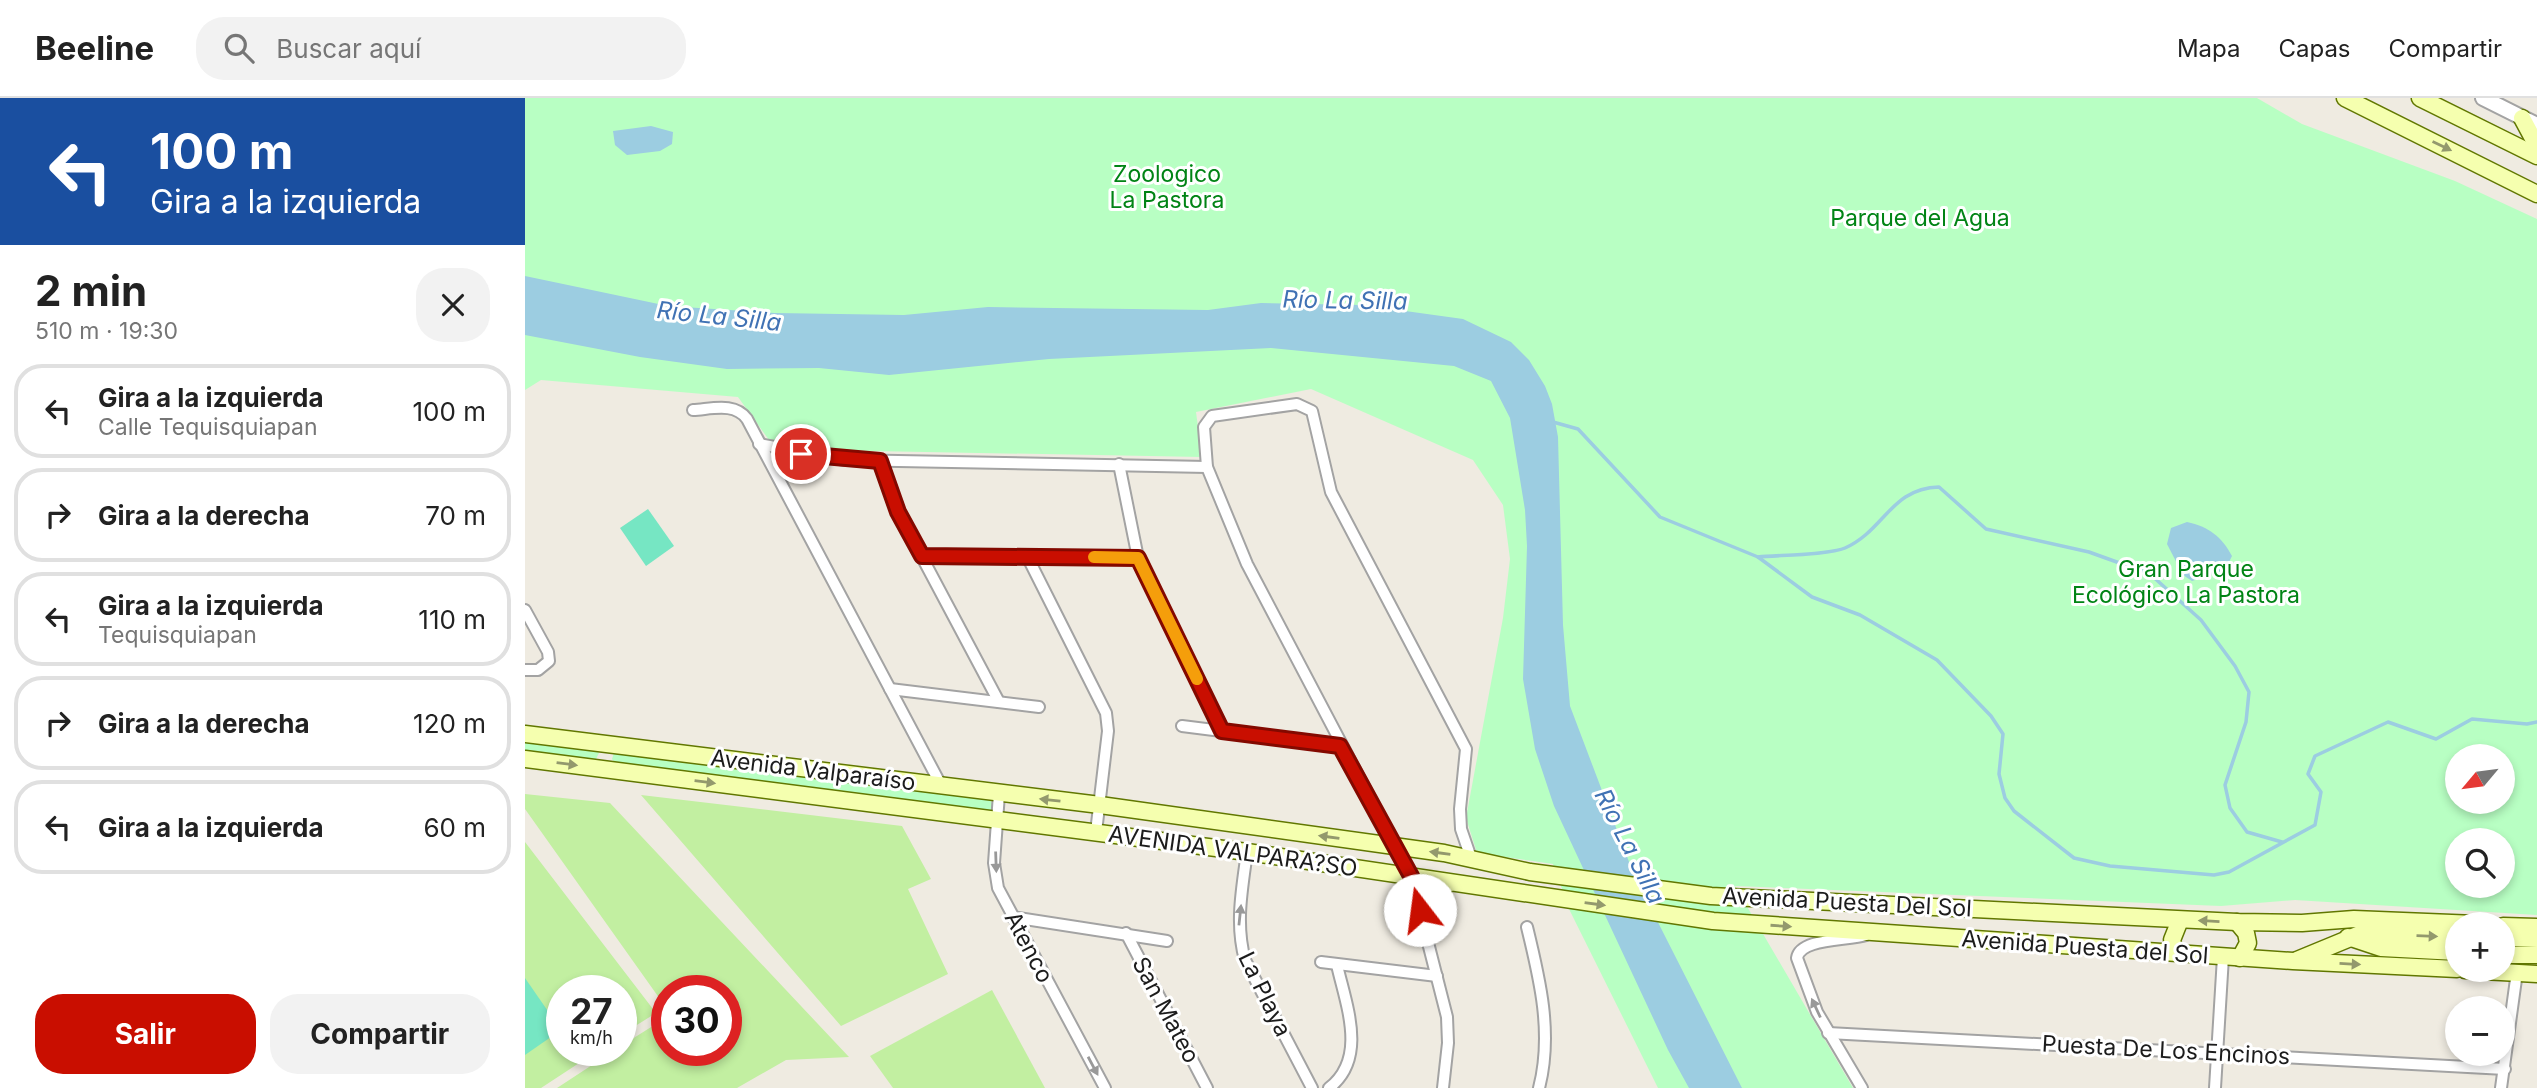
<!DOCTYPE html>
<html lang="es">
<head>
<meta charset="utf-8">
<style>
	:root { --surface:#fff; --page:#f2f2f2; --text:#222; --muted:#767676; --line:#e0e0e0; --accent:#c90e00 }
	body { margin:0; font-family:Inter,sans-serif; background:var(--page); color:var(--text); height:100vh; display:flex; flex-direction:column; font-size:26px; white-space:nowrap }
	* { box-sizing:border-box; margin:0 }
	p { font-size:23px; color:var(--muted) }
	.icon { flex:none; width:38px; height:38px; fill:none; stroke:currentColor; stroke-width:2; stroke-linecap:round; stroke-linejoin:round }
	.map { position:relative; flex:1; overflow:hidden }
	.panel { display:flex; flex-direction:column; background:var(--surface); width:525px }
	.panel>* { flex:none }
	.guide { background:#1a4fa0; color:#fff; overflow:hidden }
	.needle { width:46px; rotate:241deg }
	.tools { position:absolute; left:1920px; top:646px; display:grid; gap:14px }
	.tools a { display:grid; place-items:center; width:70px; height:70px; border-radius:50%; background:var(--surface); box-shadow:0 4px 10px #0003; font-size:35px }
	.speed { position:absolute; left:21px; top:877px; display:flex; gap:14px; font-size:35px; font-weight:700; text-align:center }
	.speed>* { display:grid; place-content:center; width:91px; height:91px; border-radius:50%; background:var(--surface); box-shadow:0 4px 10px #0003; line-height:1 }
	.speed small { font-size:18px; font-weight:400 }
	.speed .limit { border:10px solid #d22; background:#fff; color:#111 }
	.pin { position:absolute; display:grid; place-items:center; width:60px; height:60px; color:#fff; margin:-30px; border:4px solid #fff; border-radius:50%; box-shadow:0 2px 7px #0007 }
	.me { position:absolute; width:77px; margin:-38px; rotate:345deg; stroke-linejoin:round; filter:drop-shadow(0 0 5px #0008) }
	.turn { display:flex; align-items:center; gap:24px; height:147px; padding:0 35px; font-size:32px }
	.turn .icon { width:91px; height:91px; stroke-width:2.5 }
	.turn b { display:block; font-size:49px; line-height:60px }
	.round { display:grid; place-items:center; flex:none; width:74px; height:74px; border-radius:28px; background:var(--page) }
	.overview { display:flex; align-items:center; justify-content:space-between; height:119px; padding:0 35px }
	h1 { font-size:42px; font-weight:700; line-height:52px }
	.button { display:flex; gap:14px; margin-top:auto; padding:14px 35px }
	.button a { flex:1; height:80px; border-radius:28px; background:var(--accent); color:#fff; font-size:28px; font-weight:700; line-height:80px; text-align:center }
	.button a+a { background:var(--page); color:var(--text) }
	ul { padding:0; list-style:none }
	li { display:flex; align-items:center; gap:21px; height:94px; margin:0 14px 10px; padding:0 21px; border:4px solid var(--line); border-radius:28px }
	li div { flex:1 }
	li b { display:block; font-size:26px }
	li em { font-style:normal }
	header { display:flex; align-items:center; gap:42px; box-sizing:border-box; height:98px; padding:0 35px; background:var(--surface); border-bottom:2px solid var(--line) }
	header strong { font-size:33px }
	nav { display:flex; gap:38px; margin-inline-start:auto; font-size:24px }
	.search { width:490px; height:63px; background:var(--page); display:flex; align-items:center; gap:18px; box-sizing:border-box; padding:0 24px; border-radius:28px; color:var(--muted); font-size:26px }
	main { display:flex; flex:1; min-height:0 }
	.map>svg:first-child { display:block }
	.grass { fill:#c2efa1 }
	.park { fill:#b8ffc3; fill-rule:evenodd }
	.pitch { fill:#76e6c3 }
	.water { fill:#9ccde1 }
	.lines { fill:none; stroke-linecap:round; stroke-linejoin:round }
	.stream { stroke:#9ccde1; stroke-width:3.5 }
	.minor-casing { stroke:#a3a3a3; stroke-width:14 }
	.tertiary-casing { stroke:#a3a3a3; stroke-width:18 }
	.secondary-casing { stroke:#617700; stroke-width:19 }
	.minor { stroke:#fff; stroke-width:10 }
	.tertiary { stroke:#fff; stroke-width:14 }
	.secondary { stroke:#f5ffaf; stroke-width:16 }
	.oneway { fill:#93996d }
	.oneway2 { fill:#999 }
	.route-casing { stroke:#830900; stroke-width:18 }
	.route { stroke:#c90e00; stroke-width:12 }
	.slow { stroke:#f59e0b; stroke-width:12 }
	.labels { text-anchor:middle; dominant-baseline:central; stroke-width:6; stroke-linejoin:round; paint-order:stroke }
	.park-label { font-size:23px; fill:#018415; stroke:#fff }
	.street-label { font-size:23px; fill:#1c1c1c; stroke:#fff }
	.water-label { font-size:24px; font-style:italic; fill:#4072b4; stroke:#fff }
</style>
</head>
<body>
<header>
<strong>Beeline</strong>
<div class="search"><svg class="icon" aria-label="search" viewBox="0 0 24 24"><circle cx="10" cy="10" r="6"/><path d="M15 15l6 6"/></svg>Buscar aquí</div>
<nav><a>Mapa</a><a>Capas</a><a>Compartir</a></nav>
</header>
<main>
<section class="panel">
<div class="guide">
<div class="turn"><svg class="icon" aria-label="left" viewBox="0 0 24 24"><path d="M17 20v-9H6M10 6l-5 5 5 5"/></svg><div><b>100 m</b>Gira a la izquierda</div></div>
</div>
<div class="overview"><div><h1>2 min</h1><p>510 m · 19:30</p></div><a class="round"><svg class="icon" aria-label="close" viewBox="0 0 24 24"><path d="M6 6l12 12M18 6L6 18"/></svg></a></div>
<ul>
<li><svg class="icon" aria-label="left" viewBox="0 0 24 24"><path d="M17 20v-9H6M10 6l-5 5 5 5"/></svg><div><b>Gira a la izquierda</b><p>Calle Tequisquiapan</p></div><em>100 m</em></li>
<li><svg class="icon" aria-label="right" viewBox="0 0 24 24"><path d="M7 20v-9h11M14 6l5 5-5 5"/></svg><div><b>Gira a la derecha</b></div><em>70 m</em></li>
<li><svg class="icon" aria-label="left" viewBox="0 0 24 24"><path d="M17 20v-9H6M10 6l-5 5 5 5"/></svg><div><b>Gira a la izquierda</b><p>Tequisquiapan</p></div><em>110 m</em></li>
<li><svg class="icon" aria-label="right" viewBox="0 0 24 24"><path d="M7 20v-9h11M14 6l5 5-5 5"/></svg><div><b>Gira a la derecha</b></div><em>120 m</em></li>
<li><svg class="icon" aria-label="left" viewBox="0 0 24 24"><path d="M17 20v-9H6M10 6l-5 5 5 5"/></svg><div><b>Gira a la izquierda</b></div><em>60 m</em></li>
</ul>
<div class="button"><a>Salir</a><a>Compartir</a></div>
</section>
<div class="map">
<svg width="2012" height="990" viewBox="0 0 2012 990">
	<rect width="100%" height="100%" fill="#efebe1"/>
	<!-- grass -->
	<g class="grass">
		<path d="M0,696L85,705L324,959L261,962L212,990H32L90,952H96V948L142,919V952H201V892H142V911L0,711Z"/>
		<path d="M116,697L377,728L406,781L383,791L423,876L316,928Z"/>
		<path d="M0,744L131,915L96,937V892H37V952H74L16,990H0Z"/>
		<path d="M467,892L520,990H368L345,958Z"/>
	</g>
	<!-- park -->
	<g class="park">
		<path d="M0,0H1732L1777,26L1930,83L2012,121V817L1770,802L1696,808L1210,788L1328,990H1133L1045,813L1028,766L952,755L941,720L978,520L985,461L978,407L948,362L786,291L671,314L677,359L294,352L244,342L213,299L16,282L0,292ZM1932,658H1978V704H1932ZM1932,742H1978V788H1932Z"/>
		<path d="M0,640L70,650L74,655L71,661L65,664L0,658Z"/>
		<path d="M90,652L465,702L469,708L462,717L93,670L87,661Z"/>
	</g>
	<!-- pitch -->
	<g class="pitch">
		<path d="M123,411L149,448L121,468L95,430Z"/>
		<path d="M0,880L36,932L0,957Z"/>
	</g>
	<!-- water -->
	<g class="water">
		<path d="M126,28L148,34L147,46L135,53L102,57L90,47L88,33Z"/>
		<path d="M0,178L143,208L250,215L379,217L463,209L683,212L736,205L837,207L938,221L986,244L1004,262L1020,288L1027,306L1033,339L1038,527L1045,608L1109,777L1217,990H1164L1143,952L1029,708L1010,651L998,581L1002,448L1000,412L985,320L966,283L929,268L746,250L524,261L364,277L294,270L202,271L115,259L0,237Z"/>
		<path d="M1662,424C1684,429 1696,438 1707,458L1700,472L1667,483L1658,477L1642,446L1646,430Z"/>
	</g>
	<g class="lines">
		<!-- stream -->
		<g class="stream">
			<path d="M1028,324L1053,331L1135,419L1233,459L1287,499L1335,517L1412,562L1466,618L1478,636L1474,676L1480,700L1489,713L1549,760L1585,768L1689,777L1704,774L1790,727L1796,694L1783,676L1790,658L1863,624L1911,641L1947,621L2002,626L2012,624"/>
			<path d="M1233,459C1253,457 1304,457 1320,450C1359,433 1366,390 1414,389L1461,431L1564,454L1625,476L1676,522L1710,568L1724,594L1721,624L1700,687L1705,710L1722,734L1757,744"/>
		</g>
		<!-- minor casing -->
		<g class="minor-casing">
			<g id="minor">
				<path d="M168,312C187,311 210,304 222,321L417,689"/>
				<path d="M234,346L320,362L682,369"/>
				<path d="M355,363L373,414L474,604"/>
				<path d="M594,366L613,460L697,633"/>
				<path d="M397,458L613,460"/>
				<path d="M502,458L581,615L583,633L571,734"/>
				<path d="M0,512L23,554L24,563L13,572H0"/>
				<path d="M365,591L514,609"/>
				<path d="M657,628L815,648"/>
				<path d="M474,696L469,765L473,790L580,990"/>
				<path d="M722,754C717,791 710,826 720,862L787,990"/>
				<path d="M487,819L642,843"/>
				<path d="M1002,829C1015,882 1028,936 1014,990"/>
				<path d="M601,835L682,990"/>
				<path d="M796,864L912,878"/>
				<path d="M1303,935L1980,971"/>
				<path d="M804,990C843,960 821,907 812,867"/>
				<path d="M918,990L923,945L922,919L886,778L722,466L682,369L679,329L687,318L772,306L787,313L806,394L941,651L935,711L936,731L946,760"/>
				<path d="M1337,990L1292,914L1272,860C1275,840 1322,843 1341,837"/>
				<path d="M1690,990L1698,859"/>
				<path d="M1976,990L1992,874"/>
			</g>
		</g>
		<!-- tertiary casing -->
		<g class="tertiary-casing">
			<path id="tertiary" d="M1958,0L2012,27"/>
		</g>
		<!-- secondary casing -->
		<g class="secondary-casing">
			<g id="secondary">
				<path d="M1820,0L2012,96"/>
				<path d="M1895,0L2012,58"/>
				<path d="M1997,20L2012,48"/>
				<path d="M0,636L575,707L919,755L1005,774L1186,798L1712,824L1777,825L1829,821L1951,826"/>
				<path d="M0,661L722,754L1188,823L1768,863L1932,871"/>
				<path d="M895,812L909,792L925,785"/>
				<path d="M1712,824L1721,835L1723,845L1715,860"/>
				<path d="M1978,828L2012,829"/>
				<path d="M1823,839L1856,850L1932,854"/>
				<path d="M1978,840L2012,841"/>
				<path d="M1650,854L1647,842L1655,822"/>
				<path d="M1978,857H2012"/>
				<path d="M1772,862L1835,836L1932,839"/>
				<path d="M1940,872L2012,876"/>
			</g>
		</g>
		<!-- minor -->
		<use href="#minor" class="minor"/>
		<!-- tertiary -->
		<use href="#tertiary" class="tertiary"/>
		<!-- secondary -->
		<use href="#secondary" class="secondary"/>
	</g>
	<!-- one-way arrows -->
	<defs><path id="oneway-solid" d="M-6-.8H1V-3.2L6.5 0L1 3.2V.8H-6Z" transform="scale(1.75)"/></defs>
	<g class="oneway">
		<use href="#oneway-solid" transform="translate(1917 48) rotate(26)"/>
		<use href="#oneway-solid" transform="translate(42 666) rotate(7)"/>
		<use href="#oneway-solid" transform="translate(180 684) rotate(7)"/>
		<use href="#oneway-solid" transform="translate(525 702) rotate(-174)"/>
		<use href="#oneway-solid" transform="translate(804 739) rotate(-172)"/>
		<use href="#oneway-solid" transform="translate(915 755) rotate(-172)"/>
		<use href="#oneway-solid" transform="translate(1070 806) rotate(8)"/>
		<use href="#oneway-solid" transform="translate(1684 823) rotate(-177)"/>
		<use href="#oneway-solid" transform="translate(1256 828) rotate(4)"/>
		<use href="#oneway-solid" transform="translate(1902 838) rotate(2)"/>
		<use href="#oneway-solid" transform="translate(1825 866) rotate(3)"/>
	</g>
	<g class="oneway2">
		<use href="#oneway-solid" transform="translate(471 764) rotate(88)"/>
		<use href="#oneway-solid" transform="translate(715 817) rotate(-84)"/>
		<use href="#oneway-solid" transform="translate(1291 910) rotate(-115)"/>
		<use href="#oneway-solid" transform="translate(568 968) rotate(62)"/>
	</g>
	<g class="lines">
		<!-- route casing -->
		<g class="route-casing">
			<path id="route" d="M276,356L355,363L373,414L397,458L613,460L697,633L815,648L886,778L895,812"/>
		</g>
		<!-- route -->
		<use href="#route" class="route"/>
		<!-- slow -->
		<path class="slow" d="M569,459L613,460L672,581"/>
	</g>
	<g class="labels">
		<!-- park labels -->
		<g class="park-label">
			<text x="642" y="76">Zoologico<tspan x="642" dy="26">La Pastora</tspan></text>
			<text x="1395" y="120">Parque del Agua</text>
			<text x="1661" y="471">Gran Parque<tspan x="1661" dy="26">Ecológico La Pastora</tspan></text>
		</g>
		<!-- street labels -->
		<g class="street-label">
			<text transform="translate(288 672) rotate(7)">Avenida Valparaíso</text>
			<text transform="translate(708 753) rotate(8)">AVENIDA VALPARA?SO</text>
			<text transform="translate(1322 804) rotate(3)">Avenida Puesta Del Sol</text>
			<text transform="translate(504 849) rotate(62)">Atenco</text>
			<text transform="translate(1560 849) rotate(4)">Avenida Puesta del Sol</text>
			<text transform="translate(740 896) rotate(64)">La Playa</text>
			<text transform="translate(641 912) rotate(62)">San Mateo</text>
			<text transform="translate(1641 952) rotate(3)">Puesta De Los Encinos</text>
		</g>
		<!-- water labels -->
		<g class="water-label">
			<text transform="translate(820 202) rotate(1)">Río La Silla</text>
			<text transform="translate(194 218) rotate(6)">Río La Silla</text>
			<text transform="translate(1105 748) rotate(63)">Río La Silla</text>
		</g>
	</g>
</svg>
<div class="tools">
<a><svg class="needle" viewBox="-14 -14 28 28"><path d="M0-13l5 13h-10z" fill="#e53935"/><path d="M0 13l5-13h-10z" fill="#767676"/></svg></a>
<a><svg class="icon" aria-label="search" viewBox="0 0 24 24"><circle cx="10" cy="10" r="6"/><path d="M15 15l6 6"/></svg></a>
<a>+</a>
<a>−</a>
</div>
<div class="speed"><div>27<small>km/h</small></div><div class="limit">30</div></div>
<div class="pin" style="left:276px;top:356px;background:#d93025"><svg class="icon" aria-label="arrive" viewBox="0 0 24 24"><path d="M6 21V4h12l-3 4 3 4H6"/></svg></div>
<svg class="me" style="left:895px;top:812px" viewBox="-20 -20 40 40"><circle r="19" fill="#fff"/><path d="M0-13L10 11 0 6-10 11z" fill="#c90e00"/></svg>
</div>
</main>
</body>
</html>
